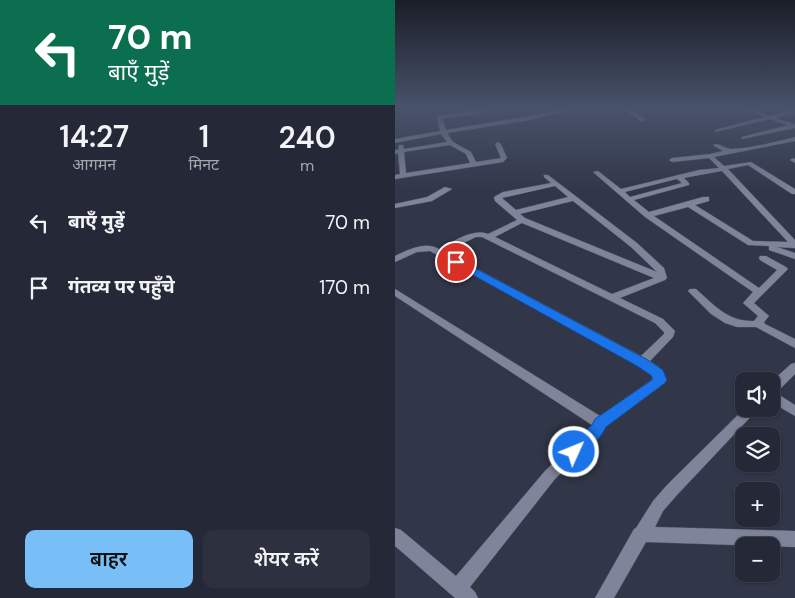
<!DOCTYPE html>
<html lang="hi">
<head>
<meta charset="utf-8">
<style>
	:root { --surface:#252836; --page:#2d303e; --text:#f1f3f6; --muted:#a3a6ad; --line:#424451; --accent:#78bff7 }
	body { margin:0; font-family:"DM Sans","Noto Sans Devanagari",sans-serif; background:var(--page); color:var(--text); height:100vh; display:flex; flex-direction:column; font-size:19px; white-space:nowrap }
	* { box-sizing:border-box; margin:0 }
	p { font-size:16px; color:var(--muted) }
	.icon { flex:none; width:28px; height:28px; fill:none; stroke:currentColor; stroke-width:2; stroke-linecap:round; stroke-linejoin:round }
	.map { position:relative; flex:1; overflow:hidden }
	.sheet { display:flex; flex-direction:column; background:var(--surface); width:395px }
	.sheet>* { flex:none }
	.banner { background:#0b6e4f; color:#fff; overflow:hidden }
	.fabs { position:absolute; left:340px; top:372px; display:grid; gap:10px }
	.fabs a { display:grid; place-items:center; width:45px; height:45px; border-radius:10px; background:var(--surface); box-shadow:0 1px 4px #0004,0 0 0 1px var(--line); font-size:25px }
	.pin { position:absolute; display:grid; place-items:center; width:42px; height:42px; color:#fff; margin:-21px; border:2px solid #fff; border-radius:50%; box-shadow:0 1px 5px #0007 }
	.me { position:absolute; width:55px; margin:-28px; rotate:46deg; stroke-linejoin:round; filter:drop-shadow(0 0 4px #0008) }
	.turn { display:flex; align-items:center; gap:18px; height:105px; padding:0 25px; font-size:22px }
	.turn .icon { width:65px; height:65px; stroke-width:2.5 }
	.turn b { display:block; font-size:35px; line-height:42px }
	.eta { display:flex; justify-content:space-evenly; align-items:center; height:85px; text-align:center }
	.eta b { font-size:30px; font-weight:600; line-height:35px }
	.button { display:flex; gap:10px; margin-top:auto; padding:10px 25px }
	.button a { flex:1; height:58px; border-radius:10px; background:var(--accent); color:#111; font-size:20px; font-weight:600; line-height:58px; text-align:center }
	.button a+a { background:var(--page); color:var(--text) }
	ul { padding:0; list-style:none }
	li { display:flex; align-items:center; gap:15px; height:65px; padding:0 25px }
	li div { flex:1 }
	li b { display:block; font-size:19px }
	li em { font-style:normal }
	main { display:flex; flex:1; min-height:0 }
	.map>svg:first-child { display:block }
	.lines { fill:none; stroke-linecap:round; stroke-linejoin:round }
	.minor-casing { stroke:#505464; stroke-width:1 }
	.minor { fill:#7e849a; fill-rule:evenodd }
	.route { fill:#1a73e8; stroke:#114b97 }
</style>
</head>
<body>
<main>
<section class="sheet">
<div class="banner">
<div class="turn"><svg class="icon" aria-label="left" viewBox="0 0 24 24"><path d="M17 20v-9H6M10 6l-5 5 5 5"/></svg><div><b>70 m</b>बाएँ मुड़ें</div></div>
</div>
<div class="eta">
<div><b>14:27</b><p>आगमन</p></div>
<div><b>1</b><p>मिनट</p></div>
<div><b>240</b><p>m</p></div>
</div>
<ul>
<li><svg class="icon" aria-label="left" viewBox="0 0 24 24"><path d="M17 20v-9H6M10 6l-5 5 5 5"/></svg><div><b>बाएँ मुड़ें</b></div><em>70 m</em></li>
<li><svg class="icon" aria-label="arrive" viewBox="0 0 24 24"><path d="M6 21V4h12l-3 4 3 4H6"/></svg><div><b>गंतव्य पर पहुँचे</b></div><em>170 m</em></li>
</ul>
<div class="button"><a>बाहर</a><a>शेयर करें</a></div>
</section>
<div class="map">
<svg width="400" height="598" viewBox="0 0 400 598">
	<rect width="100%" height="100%" fill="#313648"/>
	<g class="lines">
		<!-- minor casing -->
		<g class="minor-casing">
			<g id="minor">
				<path d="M86,109H92L86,114L47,118L51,130L135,116L167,109H178L135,120L52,133L58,142L76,152L81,162L106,158L100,144L103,142L106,144L112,158L108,162L0,179V175L5,174L3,153L0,154V150H3L4,145H8L9,149L52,142L46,134L0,143V139L45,131L42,116ZM55,145L71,154L75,163L11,173L9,152Z"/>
				<path d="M229,109H235L251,120L246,121Z"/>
				<path d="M348,109H356L375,116L400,109V113L380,118L400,124V128L347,139V137L393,125L375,119L320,132V130L369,117Z"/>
				<path d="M400,137V141L319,157L329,166L356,162L400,189V194H397L353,165L333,169L400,240V248L382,247L400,253V259L374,250V246L353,245L293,207L259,216L364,288L382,270L365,260L364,258L365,256H371L391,267L393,269L359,303L374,316L369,322L370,324L400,339V348L361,327H342L330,323L316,314L293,291L295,289H301C319,305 333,322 359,321L363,316L348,303L358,292L250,217L198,172L203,171L226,189L304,170L324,168L314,158L277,162L274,160L277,158L315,154L328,151L319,146V144C326,144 331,149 337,149C358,148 380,142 400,137ZM327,171L393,242L358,241L300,205L314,201V197H308L254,212L239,200L294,185V183L289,178ZM282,179L287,183L235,197L230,192Z"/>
				<path d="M398,158L400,159V163L395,160Z"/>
				<path d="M149,175H153L242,243L269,268L272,278L270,280L225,298L268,319L280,331L278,337L255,361L264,367L271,380L266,386L210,426L207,433L160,479L75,587L80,592L83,598H60L0,546V528L6,530L61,576L150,471L197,425L0,296V289L205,416L258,379L255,373L243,365L35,251L22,252L0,262V256C13,250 30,241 44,249C58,242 77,228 93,234L122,220L100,201L99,197L108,192L156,183L149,177ZM160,186L173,197L121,210L107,198ZM178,201L236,247L262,272L130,218L125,214ZM127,223L259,278L217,294L100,237ZM81,237H87L260,323L269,332V334L246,356L50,252Z"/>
				<path d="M50,187L57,189L37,201L0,208V204L32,197Z"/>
				<path d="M400,363V374L381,393L400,405V416L376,402V382L396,364Z"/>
				<path d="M349,409H363L282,495L268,511L260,527L400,531V547L251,542L219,598H200L239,529L241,528L258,501L272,485Z"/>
			</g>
		</g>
		<!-- minor -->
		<use href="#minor" class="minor"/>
	</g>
	<!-- sky -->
	<linearGradient id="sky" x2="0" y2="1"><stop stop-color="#1b1e28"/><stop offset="0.56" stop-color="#48526a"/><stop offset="1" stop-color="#48526a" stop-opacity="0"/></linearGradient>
	<rect width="400" height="193" fill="url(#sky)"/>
	<!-- route -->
	<path class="route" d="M61,258L251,359L268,370L272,380L270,383L211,427C205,439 187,461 173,457L171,452L173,447L197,425L200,419L257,380V376L242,366L58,264L56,262L58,259Z"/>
</svg>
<div class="fabs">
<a><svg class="icon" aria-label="sound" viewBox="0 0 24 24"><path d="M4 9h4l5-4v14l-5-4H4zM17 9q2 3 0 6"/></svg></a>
<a><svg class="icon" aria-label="layers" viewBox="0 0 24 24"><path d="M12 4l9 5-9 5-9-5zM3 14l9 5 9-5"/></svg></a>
<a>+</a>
<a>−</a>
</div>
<div class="pin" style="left:61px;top:262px;background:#d93025"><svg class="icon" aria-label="arrive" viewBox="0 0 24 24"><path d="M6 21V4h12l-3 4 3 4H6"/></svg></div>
<svg class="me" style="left:179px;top:452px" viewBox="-20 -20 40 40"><circle r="17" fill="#1a73e8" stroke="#fff" stroke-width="3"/><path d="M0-11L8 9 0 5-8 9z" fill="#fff"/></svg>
</div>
</main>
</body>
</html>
